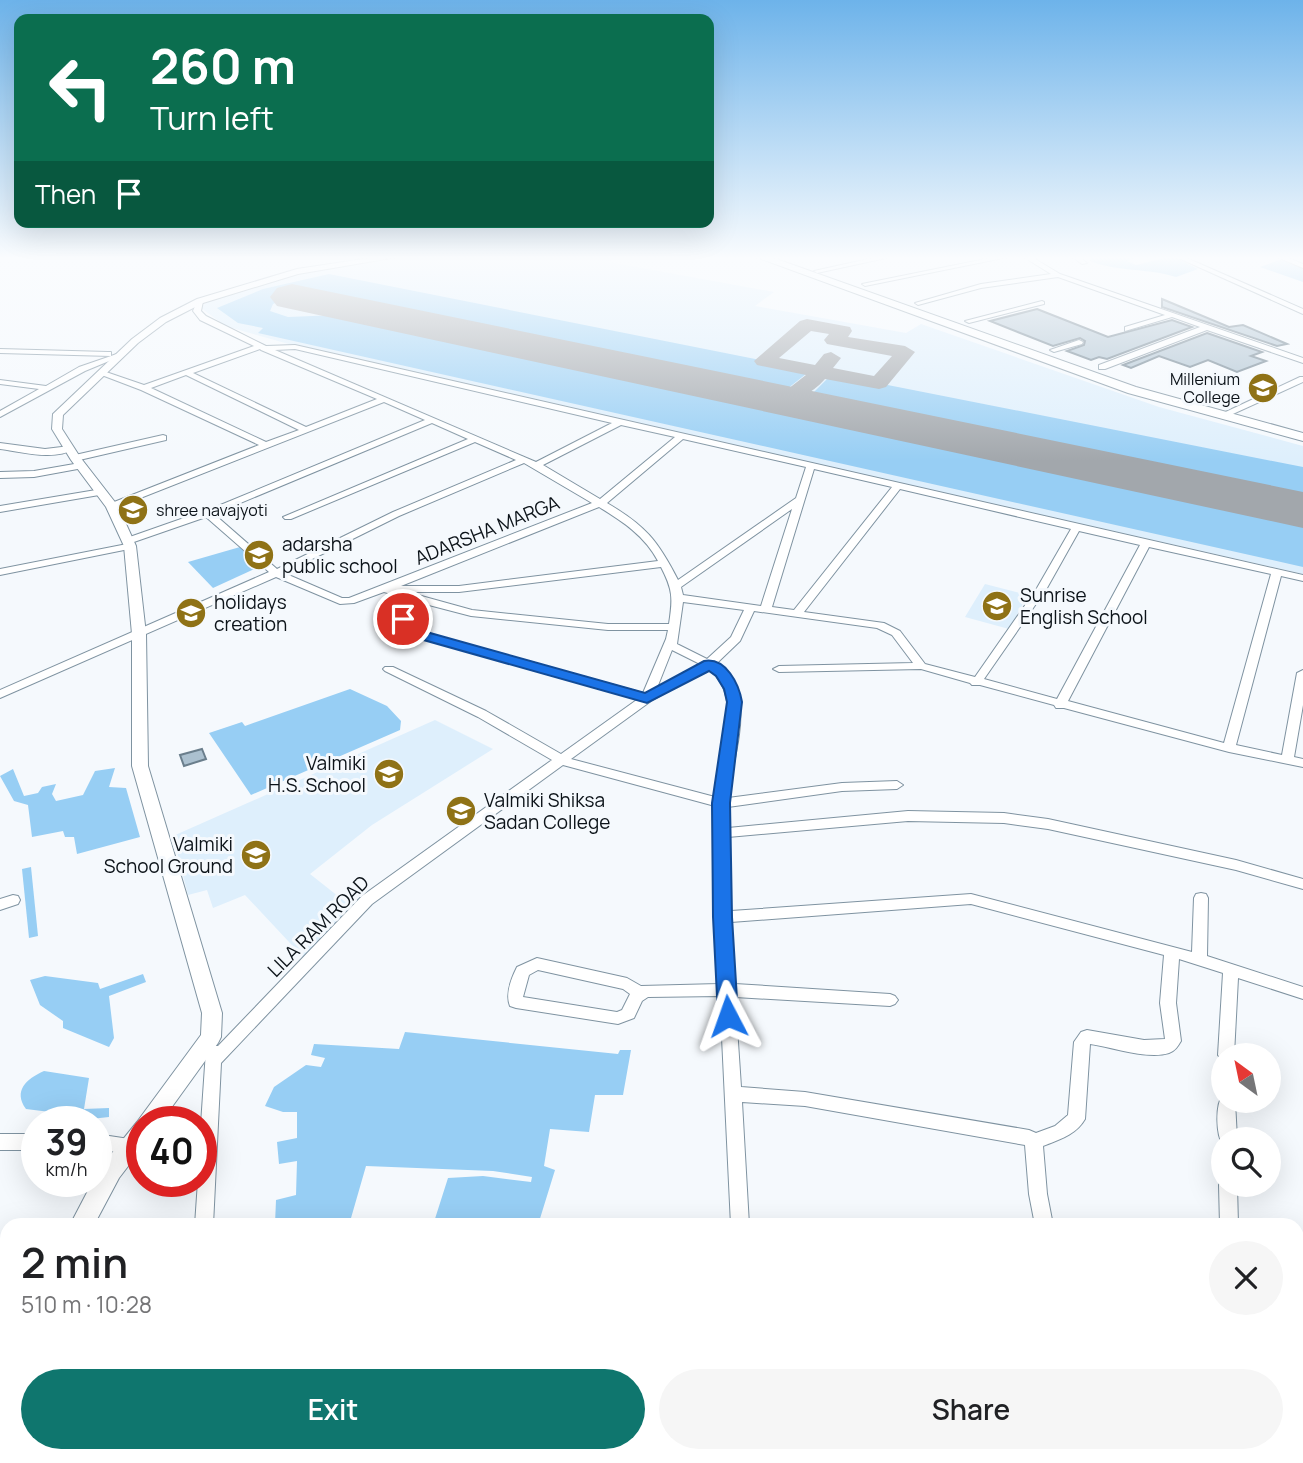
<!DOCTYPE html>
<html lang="en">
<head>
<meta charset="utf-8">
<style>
	:root { --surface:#fff; --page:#f6f6f6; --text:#202124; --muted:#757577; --accent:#0f766e }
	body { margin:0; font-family:Manrope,sans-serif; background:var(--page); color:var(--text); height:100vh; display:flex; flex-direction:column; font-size:26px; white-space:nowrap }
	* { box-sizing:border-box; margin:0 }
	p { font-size:23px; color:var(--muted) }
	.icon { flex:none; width:38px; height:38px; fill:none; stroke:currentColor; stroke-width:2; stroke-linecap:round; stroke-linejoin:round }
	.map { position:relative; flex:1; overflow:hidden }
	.side { position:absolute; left:0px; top:1218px; width:1304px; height:245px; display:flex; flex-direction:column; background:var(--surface); border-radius:21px 21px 0 0; box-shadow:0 7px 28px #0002 }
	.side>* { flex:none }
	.banner { position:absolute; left:14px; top:14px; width:700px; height:214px; border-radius:14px; box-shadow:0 7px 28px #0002; background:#0b6e4f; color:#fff; overflow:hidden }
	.needle { width:46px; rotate:327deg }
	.controls { position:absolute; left:1211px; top:1043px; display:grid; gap:14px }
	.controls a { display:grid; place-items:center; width:70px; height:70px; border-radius:50%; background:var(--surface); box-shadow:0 7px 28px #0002; font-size:35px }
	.speed { position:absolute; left:21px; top:1106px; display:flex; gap:14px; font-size:35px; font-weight:700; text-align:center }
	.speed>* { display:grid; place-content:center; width:91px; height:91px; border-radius:50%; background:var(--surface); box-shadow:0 7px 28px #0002; line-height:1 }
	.speed small { font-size:18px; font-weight:400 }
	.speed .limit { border:10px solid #d22; background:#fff; color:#111 }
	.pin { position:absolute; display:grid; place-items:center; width:60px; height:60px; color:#fff; margin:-30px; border:4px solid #fff; border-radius:50%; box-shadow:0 2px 7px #0007 }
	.me { position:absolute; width:77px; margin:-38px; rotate:356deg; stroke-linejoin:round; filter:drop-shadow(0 0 5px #0008) }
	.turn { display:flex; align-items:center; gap:24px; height:147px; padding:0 21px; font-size:32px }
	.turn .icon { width:91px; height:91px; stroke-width:2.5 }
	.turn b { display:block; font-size:49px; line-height:60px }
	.then { display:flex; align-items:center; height:66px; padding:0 21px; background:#0003; gap:14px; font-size:26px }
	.round { display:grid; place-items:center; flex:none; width:74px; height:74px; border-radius:37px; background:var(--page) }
	.head { display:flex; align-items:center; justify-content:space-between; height:119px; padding:0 21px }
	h1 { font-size:42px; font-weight:600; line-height:52px }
	.primary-button { display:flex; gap:14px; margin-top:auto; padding:14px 21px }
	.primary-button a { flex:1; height:80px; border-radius:42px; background:var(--accent); color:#fff; font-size:28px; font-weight:600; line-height:80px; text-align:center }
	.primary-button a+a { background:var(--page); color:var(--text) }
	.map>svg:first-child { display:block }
	.built { fill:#deeffc }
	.green { fill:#97cef4 }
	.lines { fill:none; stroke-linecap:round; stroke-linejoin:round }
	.taxiway { fill:#a2a7ac; fill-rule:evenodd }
	.runway { fill:#a2a7ac; fill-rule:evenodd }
	.building { fill:#abc0cf; stroke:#6a7e8c; stroke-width:2 }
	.minor-casing { stroke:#7f93a1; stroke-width:2 }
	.major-casing { stroke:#7f93a1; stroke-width:2 }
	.highway-casing { stroke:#7f93a1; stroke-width:2 }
	.minor { fill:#fff; fill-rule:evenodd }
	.major { fill:#fff; fill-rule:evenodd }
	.highway { fill:#fff; fill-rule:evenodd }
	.route { fill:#1a73e8; stroke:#114b97; stroke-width:2 }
	.labels { text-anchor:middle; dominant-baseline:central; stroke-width:6; stroke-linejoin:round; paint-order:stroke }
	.far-poi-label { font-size:16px; fill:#0c1319; stroke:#f5f9fd; text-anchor:end }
	.street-label { font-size:19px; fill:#0c1319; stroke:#f5f9fd }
	.poi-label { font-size:19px; fill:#0c1319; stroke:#f5f9fd; text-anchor:start }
</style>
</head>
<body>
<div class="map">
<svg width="1303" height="1463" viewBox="0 0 1303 1463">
	<rect width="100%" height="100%" fill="#f5f9fd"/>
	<!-- built -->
	<g class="built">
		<path d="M414,256H617L609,262L774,292L755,306L906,333L921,324L1159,407L1303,446V574L285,343L225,326L200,307L211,300L278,279L319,269Z"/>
		<path d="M985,584L1028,595L1009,629L965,617Z"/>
		<path d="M435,720L493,749L372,825L310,874L353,908L303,957L245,895L213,908L207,890L188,895L173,836Z"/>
	</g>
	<!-- green -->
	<g class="green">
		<path d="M1089,256L1134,258L1127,261L1136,265L1172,256L1198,269L1176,277C1148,268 1118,272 1090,261Z"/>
		<path d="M1282,259L1303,268V282L1260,267Z"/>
		<path d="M329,274L811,370L787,389L765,390L298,293L273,304L270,311L288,317L337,315L1303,521V567L258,333L263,328L238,323L217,308L263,289Z"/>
		<path d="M832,374L1303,467V503L821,402L813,393Z"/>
		<path d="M240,547L259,567L213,588L188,562Z"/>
		<path d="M350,689L387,706L401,721L400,730L251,795L209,733L242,722L245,726Z"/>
		<path d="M115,768L109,787L126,788L140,837L77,854L74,837H65L63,831L32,837L28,805L14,801L0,776L13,769L24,796L38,793L42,787L56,784L52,794L56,801L83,795L95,771Z"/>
		<path d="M31,867L38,936L29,938L22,869Z"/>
		<path d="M143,974L146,982L109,996L114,1038L109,1047L63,1028V1021L40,1005L30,980L45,976L98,983L100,989Z"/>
		<path d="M405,1032L618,1054L620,1050H631L623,1095H595L589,1132L550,1129L544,1166L555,1170L538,1225H433L448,1178L483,1176L531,1182L532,1177L493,1171L366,1166L349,1225H269L275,1224L276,1200L296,1195L297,1161L279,1164L277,1142L297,1138V1112H283L265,1106L274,1087L306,1065L321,1067L325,1058L311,1055L314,1044L399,1049Z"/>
		<path d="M44,1071L89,1078L84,1109L109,1108V1117L63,1122L58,1113L26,1109C13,1091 26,1079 44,1071Z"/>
	</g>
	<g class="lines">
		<!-- taxiway -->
		<path class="taxiway" d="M807,319L850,327L852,331L848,337L905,346L915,352L886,387L879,389L825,379C807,399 785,407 758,400L755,396L758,392L788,389L806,375L757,365L754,361L800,321ZM811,331L829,334L824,340L827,344L892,356L874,376L833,368L841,358L831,352L824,354L815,365L779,358Z"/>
		<!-- runway -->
		<path class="runway" d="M292,284L1303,492V528L277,306L270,297L277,288Z"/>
	</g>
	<!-- building -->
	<g class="building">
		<path d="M1162,299L1229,327L1243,325L1287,344L1277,346L1162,307Z"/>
		<path d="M1037,309L1108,337L1172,320L1192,327L1107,359L1099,357L1091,360L1067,351L1084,345L1085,341L1080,338L1053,346L990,321Z"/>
		<path d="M1207,333L1262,352L1251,356L1266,361L1237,372L1208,360L1190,367L1159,356L1131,368L1123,365Z"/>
		<path d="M202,749L206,759L184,766L180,755Z"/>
	</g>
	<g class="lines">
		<!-- minor casing -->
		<g class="minor-casing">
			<g id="minor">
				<path d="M882,256H895L817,273L814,271Z"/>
				<path d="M1000,256H1013L865,286L862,284Z"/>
				<path d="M1022,256H1030L1060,274L1303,358V363L1207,330L1105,369H1099V365L1200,327L1172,317L1125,331V327L1165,315L1058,277L981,288L918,305L915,303L981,284L1051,274Z"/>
				<path d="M1071,256H1078L1087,263L1082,264Z"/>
				<path d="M1174,256H1182L1303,309V314Z"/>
				<path d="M1275,256H1284L1303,264V268Z"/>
				<path d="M200,299L203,301L201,311L206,316L266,346L295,345L1303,575V581L1281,576L1236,745L1282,755L1297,673L1303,670V705L1294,757L1303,759V767L1229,752L1064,708H1056L1054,705L980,685H972L970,683L921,669L779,672L773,669L779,666L913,663L892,635L877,628L754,611L740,641L716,664C760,693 732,755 728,798L842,783L897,781L903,785L897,789L842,791L728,807V828L908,811L1004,813L1048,819L1236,860L1303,879V889L1236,870L1048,829L1004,823L908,821L728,837L731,911L971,894L1192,952L1194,898L1196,894L1201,893L1206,894L1208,898L1207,956L1303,987V999L1238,978L1234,1055H1223V1061L1218,1055L1223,973L1179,959L1176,1003L1181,1041C1178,1046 1175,1051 1169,1053C1148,1060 1112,1047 1090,1044L1085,1119C1076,1135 1058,1140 1043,1146L1047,1194L1053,1225H1035L1029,1194L1025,1145L805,1106L742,1102L749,1225H731L720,996L648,997L642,1001L634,1018L618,1024L516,1008L510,1006C505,994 511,979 517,967L537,958L627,978L641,986L719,984L717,920L715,917L716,914L715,806L563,765L372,904L221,1063L213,1225H195L198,1181H201V1124L206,1051L208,1046H218L362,896L552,760L478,717L385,671L383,669L385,667H393L486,711L561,754L638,699L414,636L398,619L414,607L415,601L384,592L354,603L340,604L276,577L0,698V690L269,572L206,517L131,543L135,546L134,548L0,575V569L127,544L123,541L124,539L218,506L425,420L384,402L115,508H109V504L259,445L141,390L99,374L106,372L144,385L254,346L200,320L193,311L197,301ZM260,349L261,350L377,399L306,427L193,373ZM295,349L612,423L536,462L275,350ZM186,375L299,430L266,442L151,388ZM432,423L468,439L283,517L285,519H291L475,442L516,460L393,512L277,569L214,514ZM621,425L675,437L600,499L543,465ZM683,439L806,467L796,498L678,580C658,541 646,526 607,503ZM524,463L592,503L349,598H342L284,573L399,516ZM814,469L892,487L794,610L772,607ZM900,489L1071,529L1037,588L975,677L925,664L900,631L884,623L804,612ZM599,507C622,521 645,536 658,561L459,586H401ZM792,509L761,606L683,595L681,587ZM1079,531L1140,545L1057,699L984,679L1047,588ZM1149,547L1271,574L1224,743L1068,701ZM661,567C673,590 673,598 669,624H608L472,610L407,592H459ZM683,602L744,610L731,637L707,659L677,644ZM425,604L471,616L608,630H668L666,639L643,693L422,632L410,619L423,610ZM672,650L700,664L657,688ZM708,669C746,695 719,759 715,797L571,759L651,701ZM971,904L1164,955L1160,1003L1165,1039L1144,1040L1087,1030L1081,1032L1074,1042L1068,1115L1055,1126L1036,1133L1029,1130L805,1092L741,1087L735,997L890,1006L895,1004L898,1000L895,996L890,994L735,984L731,922ZM538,970L623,989L630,994L622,1010L617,1012L523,997L529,975Z"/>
				<path d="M1042,301L1044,302V304L969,323L965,321Z"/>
				<path d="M1079,340L1083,342L1082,344L1054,352L1050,350Z"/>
				<path d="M0,349L108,352H111V356L122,352L126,354L85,371L0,417V411L39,389L0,384V380L46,386L79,367L111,356L0,353Z"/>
				<path d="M1300,377H1303V382L1224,418L1217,416Z"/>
				<path d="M163,435L166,436V440L75,461L71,458L75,455Z"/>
				<path d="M0,443L45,449L70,446L74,449C54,461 23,452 0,449Z"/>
				<path d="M80,463L83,464V468L34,477L0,478V472L34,471Z"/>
				<path d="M102,489L105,490V494L0,512V506Z"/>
				<path d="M13,895L18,896L20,900L18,904L0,910V899Z"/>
				<path d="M1223,1095V1101H1235L1237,1139H1223V1145C1216,1135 1215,1104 1223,1095Z"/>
				<rect x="0" y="1134" width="37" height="16"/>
				<path d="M96,1134L136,1140L139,1145L136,1150L130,1153L96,1150Z"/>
				<path d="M1222,1179H1223V1185H1237L1238,1225H1220L1219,1185Z"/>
				<path d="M1297,1274L1303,1275V1293L1297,1292Z"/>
				<path d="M7,1306V1326L0,1327V1307Z"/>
				<path d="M177,1456H199L198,1463H176Z"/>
				<rect x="727" y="1456" width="22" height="7"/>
				<path d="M1131,1456H1159L1162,1463H1134Z"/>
				<path d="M1244,1456H1266L1263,1463H1241Z"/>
			</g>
		</g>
		<!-- major casing -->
		<g class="major-casing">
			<g id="major">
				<path d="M383,256H403L298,274L203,303L166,322L138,343L63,415L62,429L80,457L118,506L136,546L146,634L148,766L222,1013L221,1037L218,1043L161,1122H142V1148L119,1178L94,1225H70L93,1181H96L103,1164L137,1122L201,1035L202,1013L132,766V634L124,546L106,507L71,460L52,429L53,414L132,339L160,318L197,299L297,269Z"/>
				<path d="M7,1382V1421L0,1424V1385Z"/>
			</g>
		</g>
		<!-- highway casing -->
		<g class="highway-casing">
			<path id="highway" d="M753,256H768L1136,387L1303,433V441L1128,393Z"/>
		</g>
		<!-- minor -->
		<use href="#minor" class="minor"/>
		<!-- major -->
		<use href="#major" class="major"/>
		<!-- highway -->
		<use href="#highway" class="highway"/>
	</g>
	<!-- sky -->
	<linearGradient id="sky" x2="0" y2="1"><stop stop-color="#6db3ea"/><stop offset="0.56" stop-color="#fafcfe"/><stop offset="1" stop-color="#fafcfe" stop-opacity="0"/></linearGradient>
	<rect width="1303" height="461" fill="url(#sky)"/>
	<!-- route -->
	<path class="route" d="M403,615L423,631L645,693L704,661C726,657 739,684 742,702L730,803L732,917L738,1016L735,1022H721L718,1016L713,917L712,803L727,702L724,689L716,676L709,671L647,703L413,637L396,619Z"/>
	<!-- icons -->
	<defs>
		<g id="university-disc" transform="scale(1.575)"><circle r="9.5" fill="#8f7216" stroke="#f5f9fd"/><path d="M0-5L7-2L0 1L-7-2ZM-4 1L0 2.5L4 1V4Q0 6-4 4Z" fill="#fff"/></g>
		<g id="school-disc" transform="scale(1.575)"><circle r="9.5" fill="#8f7216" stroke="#f5f9fd"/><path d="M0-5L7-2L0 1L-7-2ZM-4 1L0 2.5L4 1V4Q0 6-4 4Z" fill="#fff"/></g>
	</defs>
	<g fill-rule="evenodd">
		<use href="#university-disc" x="1263" y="388"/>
		<use href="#school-disc" x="133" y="510"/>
		<use href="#school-disc" x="259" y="555"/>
		<use href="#school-disc" x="997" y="606"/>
		<use href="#school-disc" x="191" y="613"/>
		<use href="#school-disc" x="389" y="774"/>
		<use href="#university-disc" x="461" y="811"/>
		<use href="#school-disc" x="256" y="855"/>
	</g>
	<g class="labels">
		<!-- far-poi labels -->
		<g class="far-poi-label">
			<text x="1240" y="379">Millenium<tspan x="1240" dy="18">College</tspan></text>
			<text x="156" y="510" text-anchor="start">shree navajyoti</text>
		</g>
		<!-- street labels -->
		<g class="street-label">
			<text transform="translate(487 530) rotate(-22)">ADARSHA MARGA</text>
			<text transform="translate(318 926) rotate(-45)">LILA RAM ROAD</text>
		</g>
		<!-- poi labels -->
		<g class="poi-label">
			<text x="282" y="544">adarsha<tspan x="282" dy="22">public school</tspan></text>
			<text x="1020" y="595">Sunrise<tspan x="1020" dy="22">English School</tspan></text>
			<text x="214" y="602">holidays<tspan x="214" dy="22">creation</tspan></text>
			<text x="366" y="763" text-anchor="end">Valmiki<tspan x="366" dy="22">H.S. School</tspan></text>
			<text x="484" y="800">Valmiki Shiksa<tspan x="484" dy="22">Sadan College</tspan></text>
			<text x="233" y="844" text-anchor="end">Valmiki<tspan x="233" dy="22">School Ground</tspan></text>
		</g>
	</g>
</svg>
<div class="controls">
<a><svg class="needle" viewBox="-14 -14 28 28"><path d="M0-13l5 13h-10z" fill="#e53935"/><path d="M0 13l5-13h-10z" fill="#757577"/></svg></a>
<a><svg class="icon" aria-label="search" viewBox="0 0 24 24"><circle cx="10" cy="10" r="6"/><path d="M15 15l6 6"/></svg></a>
</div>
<div class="speed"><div>39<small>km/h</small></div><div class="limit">40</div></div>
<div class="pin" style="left:403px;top:619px;background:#d93025"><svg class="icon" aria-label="arrive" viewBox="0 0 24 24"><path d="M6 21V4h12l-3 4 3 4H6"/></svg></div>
<svg class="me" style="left:728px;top:1016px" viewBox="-20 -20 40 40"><path d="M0-17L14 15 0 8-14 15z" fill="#1a73e8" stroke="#fff" stroke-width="4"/></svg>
<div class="banner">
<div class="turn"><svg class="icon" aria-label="left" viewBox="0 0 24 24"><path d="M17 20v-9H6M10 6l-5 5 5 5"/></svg><div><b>260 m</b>Turn left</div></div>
<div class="then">Then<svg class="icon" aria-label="arrive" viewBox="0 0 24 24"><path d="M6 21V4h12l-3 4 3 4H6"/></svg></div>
</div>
<section class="side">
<div class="head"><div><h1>2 min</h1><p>510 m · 10:28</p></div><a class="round"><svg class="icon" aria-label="close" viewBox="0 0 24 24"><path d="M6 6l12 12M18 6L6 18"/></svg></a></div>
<div class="primary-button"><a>Exit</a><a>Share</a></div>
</section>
</div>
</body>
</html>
